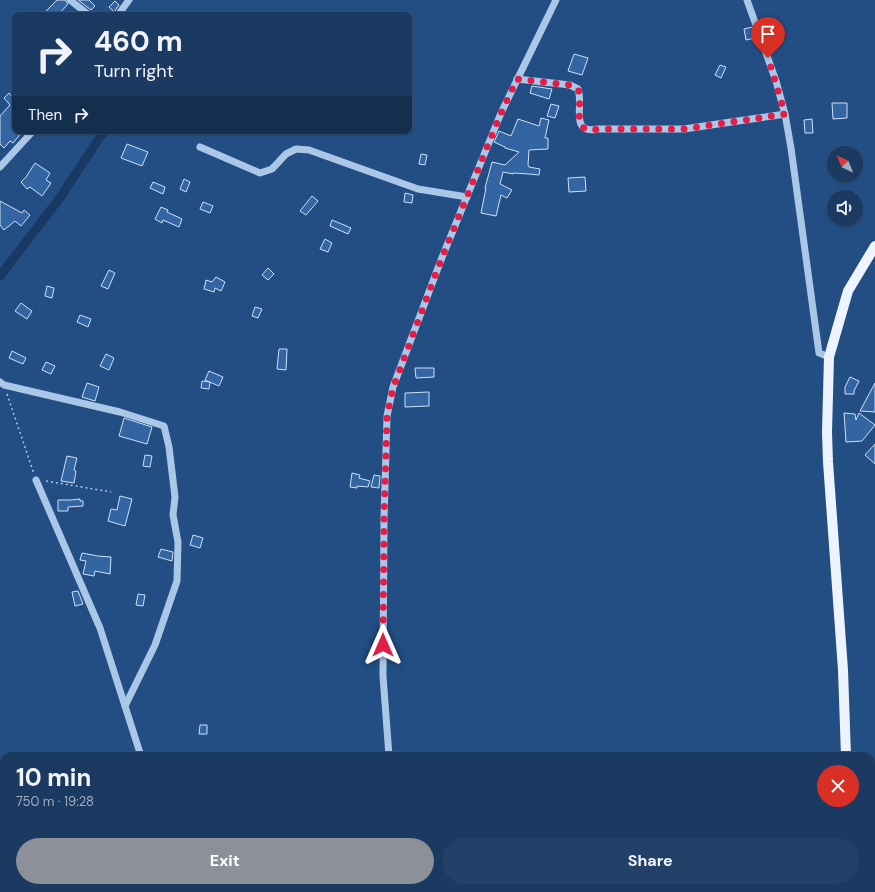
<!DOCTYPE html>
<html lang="en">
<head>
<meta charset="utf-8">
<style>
	:root { --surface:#1a3a62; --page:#234168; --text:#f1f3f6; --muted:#9fadbe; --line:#385477; --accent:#8c9099 }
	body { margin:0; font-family:"DM Sans",sans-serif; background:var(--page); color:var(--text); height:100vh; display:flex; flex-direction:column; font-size:15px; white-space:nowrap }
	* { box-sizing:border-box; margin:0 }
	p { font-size:13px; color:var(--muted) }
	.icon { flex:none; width:22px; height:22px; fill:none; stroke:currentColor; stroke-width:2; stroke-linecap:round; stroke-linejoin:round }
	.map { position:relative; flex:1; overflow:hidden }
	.drawer { position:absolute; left:0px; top:752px; width:875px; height:140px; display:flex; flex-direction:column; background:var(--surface); border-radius:12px 12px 0 0; box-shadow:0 1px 3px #0004,0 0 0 1px var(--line) }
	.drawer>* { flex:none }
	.top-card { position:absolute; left:12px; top:12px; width:400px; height:122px; border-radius:8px; box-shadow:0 1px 3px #0004,0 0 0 1px var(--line); background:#1a3a62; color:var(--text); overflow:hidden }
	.needle { width:26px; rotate:317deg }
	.buttons { position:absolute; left:827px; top:146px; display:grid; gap:8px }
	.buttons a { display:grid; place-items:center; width:36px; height:36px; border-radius:50%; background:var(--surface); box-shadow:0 1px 3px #0004,0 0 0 1px var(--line); font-size:20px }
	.pin { position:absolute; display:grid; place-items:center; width:34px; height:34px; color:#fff; margin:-41px -17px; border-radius:50% 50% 50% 0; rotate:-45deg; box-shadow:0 0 4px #0007 }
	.pin .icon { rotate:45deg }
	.me { position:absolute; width:44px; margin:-22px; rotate:0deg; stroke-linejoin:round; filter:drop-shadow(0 0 3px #0008) }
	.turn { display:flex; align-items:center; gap:14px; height:84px; padding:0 16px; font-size:18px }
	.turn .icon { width:52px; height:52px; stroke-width:2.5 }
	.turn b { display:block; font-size:28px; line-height:34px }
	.then { display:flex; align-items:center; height:38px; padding:0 16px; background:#0003; gap:8px; font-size:15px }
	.round { display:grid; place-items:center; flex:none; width:42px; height:42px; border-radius:21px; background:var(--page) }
	.headline { display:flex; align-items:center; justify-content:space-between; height:68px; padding:0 16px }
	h1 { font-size:24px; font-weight:700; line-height:30px }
	.button { display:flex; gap:8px; margin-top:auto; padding:8px 16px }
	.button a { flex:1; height:46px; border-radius:24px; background:var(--accent); color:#fff; font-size:16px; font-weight:700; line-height:46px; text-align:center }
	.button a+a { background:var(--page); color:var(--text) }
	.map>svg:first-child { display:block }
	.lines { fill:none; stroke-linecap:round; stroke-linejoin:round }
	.canal { stroke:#173963; stroke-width:9 }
	.building { fill:#3265a1; stroke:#cee1f6 }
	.path { stroke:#aac7e8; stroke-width:1.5; stroke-dasharray:2 3; stroke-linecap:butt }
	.minor { stroke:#aac7e8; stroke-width:7 }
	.major { stroke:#edf4fe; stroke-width:10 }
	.route { stroke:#e11d48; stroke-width:7; stroke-dasharray:0 12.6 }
</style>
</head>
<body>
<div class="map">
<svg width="875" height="892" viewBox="0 0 875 892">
	<rect width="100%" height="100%" fill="#224e83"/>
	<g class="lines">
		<!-- canal -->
		<path class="canal" d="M0,276L59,199L104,131"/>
	</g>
	<!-- building -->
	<g class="building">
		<path d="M57,0H65L68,4L58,15H42Z"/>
		<path d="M78,0H89L95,6L91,10Z"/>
		<path d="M115,1L119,5L114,12L109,7Z"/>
		<path d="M752,27L755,38L746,40L744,29Z"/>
		<path d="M574,54L588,58L582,75L568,71Z"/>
		<path d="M720,65L726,67L721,78L715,75Z"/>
		<path d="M532,86L552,89L549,99L530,93Z"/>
		<path d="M9,93L15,100V131H23L13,143L10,141L4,148L0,144V116L10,105L4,98Z"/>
		<path d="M832,103H847V118L833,119Z"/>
		<path d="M551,104L559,106L555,118L547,116Z"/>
		<path d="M541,118L549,120L545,138H548V149L529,150L528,165L529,167L540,169L539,175L529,174L513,173V174L503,172L500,184L512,190L507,198L501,195L496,216L481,213L486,188H485L492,162L505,165L519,152L505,148V147L494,142L499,131L511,136L518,119L539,126Z"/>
		<path d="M812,119L813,133H805L804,120Z"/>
		<path d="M127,144L148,152L142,166L121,158Z"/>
		<path d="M421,154L427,155L425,165L419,164Z"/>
		<path d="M35,163L50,173L46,180L51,183L42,196L30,187L27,189L21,182L26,177Z"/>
		<path d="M585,177L586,191L569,192L568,178Z"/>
		<path d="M184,179L190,182L186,192L180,189Z"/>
		<path d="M153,182L165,187L163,194L150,188Z"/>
		<path d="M405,193L413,195L412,203L404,202Z"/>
		<path d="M312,196L318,201L306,215L300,211Z"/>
		<path d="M0,201L22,213L24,210L30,215L21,226L15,221L4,230L0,225Z"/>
		<path d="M203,202L213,206L210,213L200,209Z"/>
		<path d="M161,207L168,210L167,212L182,219L179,227L163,220L162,223L155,219Z"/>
		<path d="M332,220L351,228L348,234L330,226Z"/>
		<path d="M325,239L332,243L328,252L320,249Z"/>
		<path d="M268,268L274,274L268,280L262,275Z"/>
		<path d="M109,270L115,273L108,289L101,286Z"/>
		<path d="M216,277L225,282L221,291L215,288L214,292L204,289L206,280L212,282Z"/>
		<path d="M47,286L54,288L52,298L45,296Z"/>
		<path d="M21,303L32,311L27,319L15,311Z"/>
		<path d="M255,307L262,309L258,318L252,316Z"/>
		<path d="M80,315L91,319L88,327L77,322Z"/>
		<path d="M279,349H287L286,370L277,369Z"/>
		<path d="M12,351L26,358L23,364L9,358Z"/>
		<path d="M106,354L114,358L109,370L100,366Z"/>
		<path d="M46,362L55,366L51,374L42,370Z"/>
		<path d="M415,368H434V377L416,378Z"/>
		<path d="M209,371L223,377L219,386L205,380Z"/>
		<path d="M850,377L859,381L854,391V394H845V387Z"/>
		<path d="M202,381L210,382L209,389L201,388Z"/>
		<path d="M87,383L99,387L95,401L82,397Z"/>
		<path d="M875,383V412L860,411Z"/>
		<path d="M429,392V406L405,407V393Z"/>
		<path d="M844,413L855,414L856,420L859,413L875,425L862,441L846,442Z"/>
		<path d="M124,418L152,427L147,444L119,436Z"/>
		<path d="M875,444V464L865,455Z"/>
		<path d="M145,455L152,456L150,467L143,466Z"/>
		<path d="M67,456L77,458L74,470L76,471L74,483L61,481Z"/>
		<path d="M352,473L360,475L359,478L370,481L368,487L357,486V488L350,487Z"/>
		<path d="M374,475L380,476L379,488L371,487Z"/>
		<path d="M120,496L132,499L125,526L108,521L111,509L117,510Z"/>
		<path d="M80,499V501H83V506L68,507V511H58V500H71Z"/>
		<path d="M193,535L203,538L200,548L190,545Z"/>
		<path d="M161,549L173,552L172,561L158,557Z"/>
		<path d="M82,553L98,556L111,557L110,574L95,571L94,576L83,574L86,561L80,560Z"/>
		<path d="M78,591L83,604L75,606L72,592Z"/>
		<path d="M138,594L145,595L143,606L136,605Z"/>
		<path d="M200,725H207V734H199Z"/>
	</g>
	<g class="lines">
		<!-- path -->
		<g class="path">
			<path d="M7,394L34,474"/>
			<path d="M46,481L111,492"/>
		</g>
		<!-- minor -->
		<g class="minor">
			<path d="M70,0L89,15"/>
			<path d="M118,15L129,0"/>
			<path d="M517,79L570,85L578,89C584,105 569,135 598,129H684L785,114L776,81L747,0"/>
			<path d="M785,114L791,148L819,353L829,357"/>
			<path d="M200,147L260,173L272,169L286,154L296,149L309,150L418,189L467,197"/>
			<path d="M0,167L33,131"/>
			<path d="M0,382L4,385L120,412L164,426L169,447L175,497L173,515L178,542L177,581L155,645L125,706"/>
			<path d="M36,480L100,628L141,756"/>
			<path d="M389,756L383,676L384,519L387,416L393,387L441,260L501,113L556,0"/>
			<path d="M182,888L184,892"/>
			<path d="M401,888L402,892"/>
		</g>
		<!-- major -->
		<g class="major">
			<path d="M846,756L843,670L828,462L827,432L829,357L848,291L875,246"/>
			<path d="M848,892V888"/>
		</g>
	</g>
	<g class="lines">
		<!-- route -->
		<path class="route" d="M383,645L384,519L387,416L393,388L441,260L501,113L517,79L570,85L578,89C584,105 569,135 598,129H684L785,114L768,58"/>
	</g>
</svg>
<div class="buttons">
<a><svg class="needle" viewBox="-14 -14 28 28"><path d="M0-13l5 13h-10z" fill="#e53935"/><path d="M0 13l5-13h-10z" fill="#9fadbe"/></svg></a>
<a><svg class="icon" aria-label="sound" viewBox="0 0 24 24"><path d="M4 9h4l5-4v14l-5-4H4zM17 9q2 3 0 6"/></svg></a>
</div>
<div class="pin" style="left:768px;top:58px;background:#d93025"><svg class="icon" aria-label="arrive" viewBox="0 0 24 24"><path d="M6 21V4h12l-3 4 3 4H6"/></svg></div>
<svg class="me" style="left:383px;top:645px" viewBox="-20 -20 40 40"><path d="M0-17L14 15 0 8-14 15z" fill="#e11d48" stroke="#fff" stroke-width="4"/></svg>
<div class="top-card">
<div class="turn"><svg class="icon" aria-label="right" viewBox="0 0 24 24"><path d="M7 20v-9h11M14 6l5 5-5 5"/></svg><div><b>460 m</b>Turn right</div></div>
<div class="then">Then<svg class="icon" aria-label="right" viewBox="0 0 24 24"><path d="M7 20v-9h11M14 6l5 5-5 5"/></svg></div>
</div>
<section class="drawer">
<div class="headline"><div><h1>10 min</h1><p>750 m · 19:28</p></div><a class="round" style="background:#d93025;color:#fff"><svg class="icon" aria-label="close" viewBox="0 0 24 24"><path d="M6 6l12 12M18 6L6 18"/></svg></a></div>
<div class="button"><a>Exit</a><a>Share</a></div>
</section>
</div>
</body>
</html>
